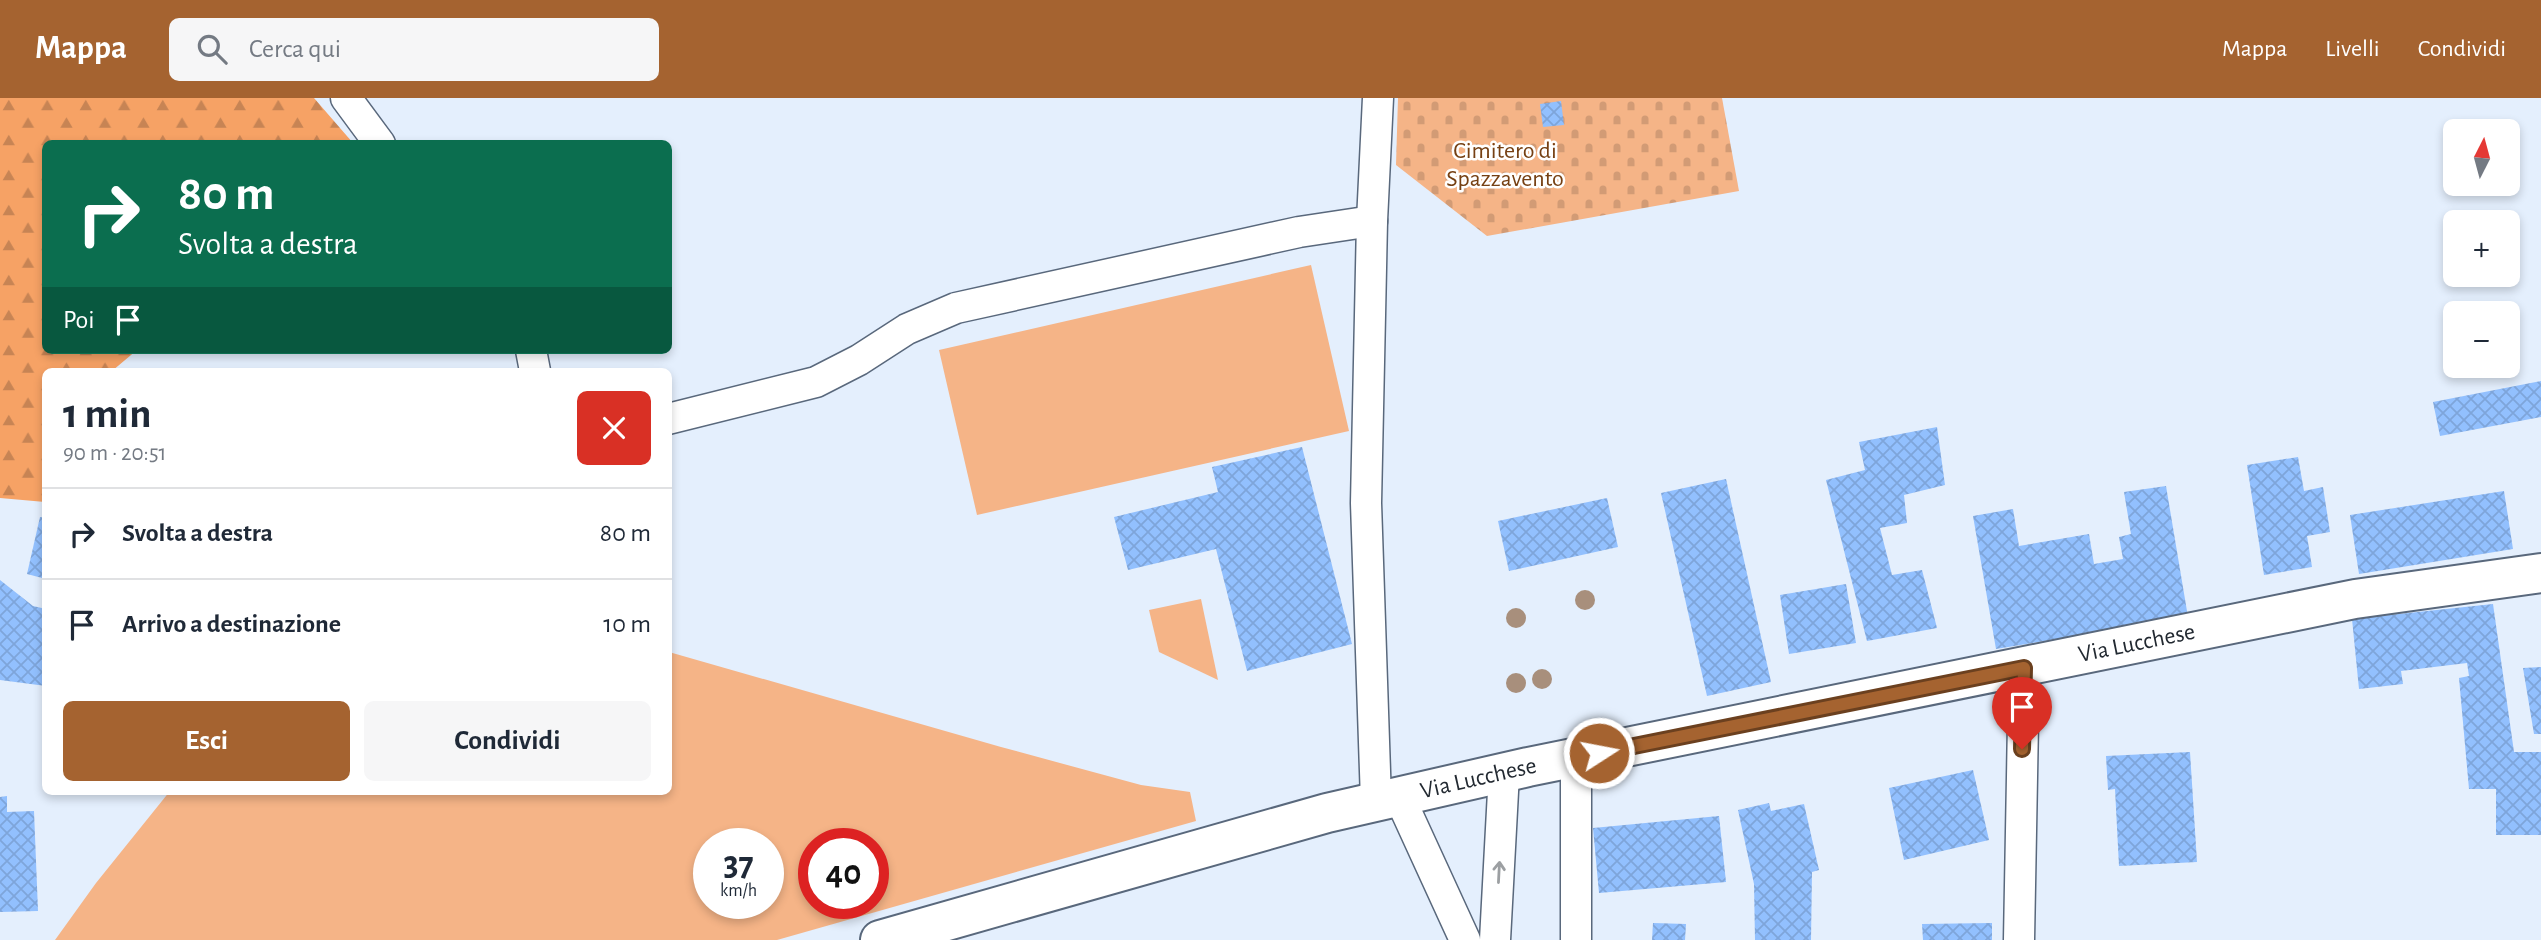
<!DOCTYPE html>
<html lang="it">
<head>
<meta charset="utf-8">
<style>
	:root { --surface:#fff; --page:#f6f6f7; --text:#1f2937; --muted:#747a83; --line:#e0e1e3; --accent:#a56330 }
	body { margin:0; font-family:"Alegreya Sans",sans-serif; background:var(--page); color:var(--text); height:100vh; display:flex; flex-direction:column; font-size:26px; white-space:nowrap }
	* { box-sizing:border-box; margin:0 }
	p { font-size:23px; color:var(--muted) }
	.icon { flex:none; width:38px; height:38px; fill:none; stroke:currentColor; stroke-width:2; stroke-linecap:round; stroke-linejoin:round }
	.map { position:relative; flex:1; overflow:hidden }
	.details { position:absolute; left:42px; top:270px; width:630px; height:427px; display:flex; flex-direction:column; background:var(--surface); border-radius:10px; box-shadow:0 4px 10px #0003 }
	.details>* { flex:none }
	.top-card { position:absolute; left:42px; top:42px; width:630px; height:214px; border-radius:10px; box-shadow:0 4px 10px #0003; background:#0b6e4f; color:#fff; overflow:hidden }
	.needle { width:46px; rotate:6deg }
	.fabs { position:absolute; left:2443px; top:21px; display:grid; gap:14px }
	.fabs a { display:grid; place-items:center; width:77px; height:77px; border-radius:10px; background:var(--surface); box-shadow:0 4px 10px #0003; font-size:35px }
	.speed { position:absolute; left:693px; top:730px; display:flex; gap:14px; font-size:35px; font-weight:700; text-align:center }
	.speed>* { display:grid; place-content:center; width:91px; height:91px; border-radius:50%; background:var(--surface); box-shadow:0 4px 10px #0003; line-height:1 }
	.speed small { font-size:18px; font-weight:400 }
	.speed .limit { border:10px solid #d22; background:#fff; color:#111 }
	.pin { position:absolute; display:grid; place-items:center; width:60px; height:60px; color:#fff; margin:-72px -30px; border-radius:50% 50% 50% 0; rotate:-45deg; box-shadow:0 0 7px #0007 }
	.pin .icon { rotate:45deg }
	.me { position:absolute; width:77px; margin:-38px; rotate:79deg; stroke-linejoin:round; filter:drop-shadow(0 0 5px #0008) }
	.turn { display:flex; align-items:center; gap:24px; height:147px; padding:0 21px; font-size:32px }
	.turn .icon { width:91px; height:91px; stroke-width:2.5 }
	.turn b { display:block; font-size:49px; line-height:60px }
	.then { display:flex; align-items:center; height:66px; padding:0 21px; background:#0003; gap:14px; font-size:26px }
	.round { display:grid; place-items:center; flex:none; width:74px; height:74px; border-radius:10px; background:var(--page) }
	.summary { display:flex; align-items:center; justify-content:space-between; height:119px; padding:0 21px }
	h1 { font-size:42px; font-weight:600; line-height:52px }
	.action { display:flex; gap:14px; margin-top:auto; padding:14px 21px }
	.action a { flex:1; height:80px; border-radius:10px; background:var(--accent); color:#fff; font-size:28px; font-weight:600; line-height:80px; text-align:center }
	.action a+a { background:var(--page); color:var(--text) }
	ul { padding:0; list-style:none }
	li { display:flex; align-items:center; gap:21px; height:91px; padding:0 21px; border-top:2px solid var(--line) }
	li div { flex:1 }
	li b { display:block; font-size:26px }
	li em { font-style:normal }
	header { display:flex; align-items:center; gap:42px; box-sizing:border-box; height:98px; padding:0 35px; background:var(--accent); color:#fff }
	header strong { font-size:33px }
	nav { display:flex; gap:38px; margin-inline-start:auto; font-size:24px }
	.search { width:490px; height:63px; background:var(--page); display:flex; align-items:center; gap:18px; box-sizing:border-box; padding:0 24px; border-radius:10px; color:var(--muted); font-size:26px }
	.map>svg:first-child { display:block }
	.green { fill:#f5b487; fill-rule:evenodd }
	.forest { fill:url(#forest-firs) }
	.cemetery { fill:url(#cemetery-stones) }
	.building { fill:url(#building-cross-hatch) }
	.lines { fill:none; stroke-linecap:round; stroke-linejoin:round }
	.minor-casing { stroke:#59687c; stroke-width:33 }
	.tertiary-casing { stroke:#59687c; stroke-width:42 }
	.minor { stroke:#fff; stroke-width:30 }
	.tertiary { stroke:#fff; stroke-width:38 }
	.tree { fill:#a88f7c }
	.oneway { stroke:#9c9fa2 }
	.route-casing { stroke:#6b401f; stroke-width:18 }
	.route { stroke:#a56330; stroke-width:12 }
	.labels { text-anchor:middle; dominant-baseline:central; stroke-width:5; stroke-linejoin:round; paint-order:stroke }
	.park-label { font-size:24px; fill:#764013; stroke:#fff }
	.street-label { font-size:24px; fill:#222931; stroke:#fff }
</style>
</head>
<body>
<header>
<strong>Mappa</strong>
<div class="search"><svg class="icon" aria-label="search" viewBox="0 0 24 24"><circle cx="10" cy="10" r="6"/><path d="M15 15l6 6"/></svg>Cerca qui</div>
<nav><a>Mappa</a><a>Livelli</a><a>Condividi</a></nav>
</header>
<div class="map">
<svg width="2541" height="842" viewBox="0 0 2541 842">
	<defs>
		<pattern id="forest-firs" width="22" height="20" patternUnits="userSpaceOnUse" patternTransform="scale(1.75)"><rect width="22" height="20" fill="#f6a265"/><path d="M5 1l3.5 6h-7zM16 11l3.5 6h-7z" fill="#c78454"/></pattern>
		<pattern id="cemetery-stones" width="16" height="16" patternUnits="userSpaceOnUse" patternTransform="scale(1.75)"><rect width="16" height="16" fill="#f5b487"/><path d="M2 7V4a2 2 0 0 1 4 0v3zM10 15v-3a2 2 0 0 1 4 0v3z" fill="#d29b75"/></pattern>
		<pattern id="building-cross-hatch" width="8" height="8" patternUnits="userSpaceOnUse" patternTransform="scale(1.75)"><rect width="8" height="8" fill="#92c0fe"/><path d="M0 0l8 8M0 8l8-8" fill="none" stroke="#7ea5da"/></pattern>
	</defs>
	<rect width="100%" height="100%" fill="#e4effd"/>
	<!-- green -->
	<g class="green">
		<path d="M1311,167L1349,333L977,417L939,252Z"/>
		<path d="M1201,501L1218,582L1159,554L1149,512Z"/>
		<path d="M669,554L1001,649L1141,687L1190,694L1196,723L777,842H55L96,785L170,693H668ZM709,746H768V805H709ZM814,746H873V805H814Z"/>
	</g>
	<!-- forest -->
	<path class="forest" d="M0,0H314L353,45L46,46V252H137L112,273H46L45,404L0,400Z"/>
	<!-- cemetery -->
	<path class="cemetery" d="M1398,0H1722L1739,93L1487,138L1396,67Z"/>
	<!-- building -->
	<g class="building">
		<path d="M1561,3L1564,27L1543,29L1540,6Z"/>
		<path d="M2541,283V319L2440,338L2433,304Z"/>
		<path d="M1937,329L1945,387L1904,397L1907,425L1880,430L1892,477L1922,472L1937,530L1867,543L1826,382L1865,372L1859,344Z"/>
		<path d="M1302,349L1352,546L1247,573L1216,451L1128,472L1114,419L1218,394L1212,369Z"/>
		<path d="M2298,359L2304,393L2323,389L2330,434L2307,438L2312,469L2264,477L2247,367Z"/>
		<path d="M1726,381L1771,584L1707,598L1661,395Z"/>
		<path d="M2166,388L2188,519L1996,551L1973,418L2013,411L2019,448L2089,436L2094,466L2123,461L2119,439L2131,436L2124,394Z"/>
		<path d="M2504,393L2513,451L2359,476L2350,417Z"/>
		<path d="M1607,400L1618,449L1509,473L1498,423Z"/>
		<path d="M40,419L46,420V481L27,476Z"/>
		<path d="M0,482L33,508L46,511V588L0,582Z"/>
		<path d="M1846,486L1856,545L1789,556L1780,497Z"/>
		<path d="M2493,506L2514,654H2541V737H2496V691H2469L2459,580L2469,578L2467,565L2401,573L2403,586L2359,591L2352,521Z"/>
		<path d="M2541,569V636H2534L2523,570Z"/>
		<path d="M2190,654L2197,764L2119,768L2115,691L2108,692L2106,658Z"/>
		<path d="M1973,672L1989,742L1904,762L1889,690Z"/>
		<path d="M7,698V714L34,713L38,813L0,814V699Z"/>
		<path d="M1769,705L1771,713L1804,706L1819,772L1812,774L1811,842H1755L1754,786L1738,712Z"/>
		<path d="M1719,718L1726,784L1599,795L1593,730Z"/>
		<path d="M1653,825L1686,826L1685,842H1652Z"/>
		<path d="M1992,825V842H1923L1922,826Z"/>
	</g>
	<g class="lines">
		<!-- minor casing -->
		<g class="minor-casing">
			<g id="minor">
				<path d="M346,0L380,46"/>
				<path d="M531,252L535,273"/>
				<path d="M668,321L816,284L859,262L907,231L956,210L1299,134L1372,123"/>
				<path d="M1576,659V842"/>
				<path d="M1399,698L1465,842"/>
				<path d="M1376,703L1366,405L1372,123L1378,0"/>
				<path d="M1495,842L1504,675"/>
				<path d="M2019,842L2024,570"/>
			</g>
		</g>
		<!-- tertiary casing -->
		<g class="tertiary-casing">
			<g id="tertiary">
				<path id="s1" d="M880,842L1327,715L1528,669L2355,501L2541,475"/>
			</g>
		</g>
		<!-- minor -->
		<use href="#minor" class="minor"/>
		<!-- tertiary -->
		<use href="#tertiary" class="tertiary"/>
	</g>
	<!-- trees -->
	<g class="tree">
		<circle cx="1585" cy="502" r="10"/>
		<circle cx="1516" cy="520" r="10"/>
		<circle cx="1542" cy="581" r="10"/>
		<circle cx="1516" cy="585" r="10"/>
	</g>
	<!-- one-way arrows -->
	<defs><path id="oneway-shaft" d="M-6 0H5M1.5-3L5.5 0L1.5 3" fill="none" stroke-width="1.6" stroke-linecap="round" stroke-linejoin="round" transform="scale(1.75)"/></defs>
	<use class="oneway" href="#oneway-shaft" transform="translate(1499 774) rotate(-87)"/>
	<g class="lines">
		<!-- route casing -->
		<g class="route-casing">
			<path id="route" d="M1599,655L2024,570L2022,651"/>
		</g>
		<!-- route -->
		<use href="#route" class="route"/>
	</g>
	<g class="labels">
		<!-- park labels -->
		<g class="park-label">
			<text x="1505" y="53">Cimitero di<tspan x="1505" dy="28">Spazzavento</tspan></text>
		</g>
		<!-- street labels -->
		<g class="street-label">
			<text stroke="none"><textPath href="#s1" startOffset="1292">Via Lucchese</textPath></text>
			<text stroke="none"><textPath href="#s1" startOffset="620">Via Lucchese</textPath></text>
		</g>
	</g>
</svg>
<div class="fabs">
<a><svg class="needle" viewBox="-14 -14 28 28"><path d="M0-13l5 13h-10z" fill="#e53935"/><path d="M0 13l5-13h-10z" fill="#747a83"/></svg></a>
<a>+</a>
<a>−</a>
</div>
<div class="speed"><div>37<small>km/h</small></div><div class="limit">40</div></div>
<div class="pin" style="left:2022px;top:651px;background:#d93025"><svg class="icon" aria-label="arrive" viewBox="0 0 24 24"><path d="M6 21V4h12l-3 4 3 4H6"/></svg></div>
<svg class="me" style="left:1599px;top:655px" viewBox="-20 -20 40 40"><circle r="17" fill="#a56330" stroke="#fff" stroke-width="3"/><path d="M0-11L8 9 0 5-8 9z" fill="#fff"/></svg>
<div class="top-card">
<div class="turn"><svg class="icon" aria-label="right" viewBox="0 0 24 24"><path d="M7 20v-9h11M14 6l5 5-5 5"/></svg><div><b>80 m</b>Svolta a destra</div></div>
<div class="then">Poi<svg class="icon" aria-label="arrive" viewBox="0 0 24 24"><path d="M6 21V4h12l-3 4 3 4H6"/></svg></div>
</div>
<section class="details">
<div class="summary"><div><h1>1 min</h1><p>90 m · 20:51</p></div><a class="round" style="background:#d93025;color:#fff"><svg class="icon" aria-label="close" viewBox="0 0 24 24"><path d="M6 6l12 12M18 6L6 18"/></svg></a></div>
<ul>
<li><svg class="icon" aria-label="right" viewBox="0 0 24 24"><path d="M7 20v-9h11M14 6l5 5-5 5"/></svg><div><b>Svolta a destra</b></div><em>80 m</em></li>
<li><svg class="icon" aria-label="arrive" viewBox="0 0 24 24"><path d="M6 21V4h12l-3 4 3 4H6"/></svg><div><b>Arrivo a destinazione</b></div><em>10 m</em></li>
</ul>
<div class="action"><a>Esci</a><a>Condividi</a></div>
</section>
</div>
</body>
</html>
